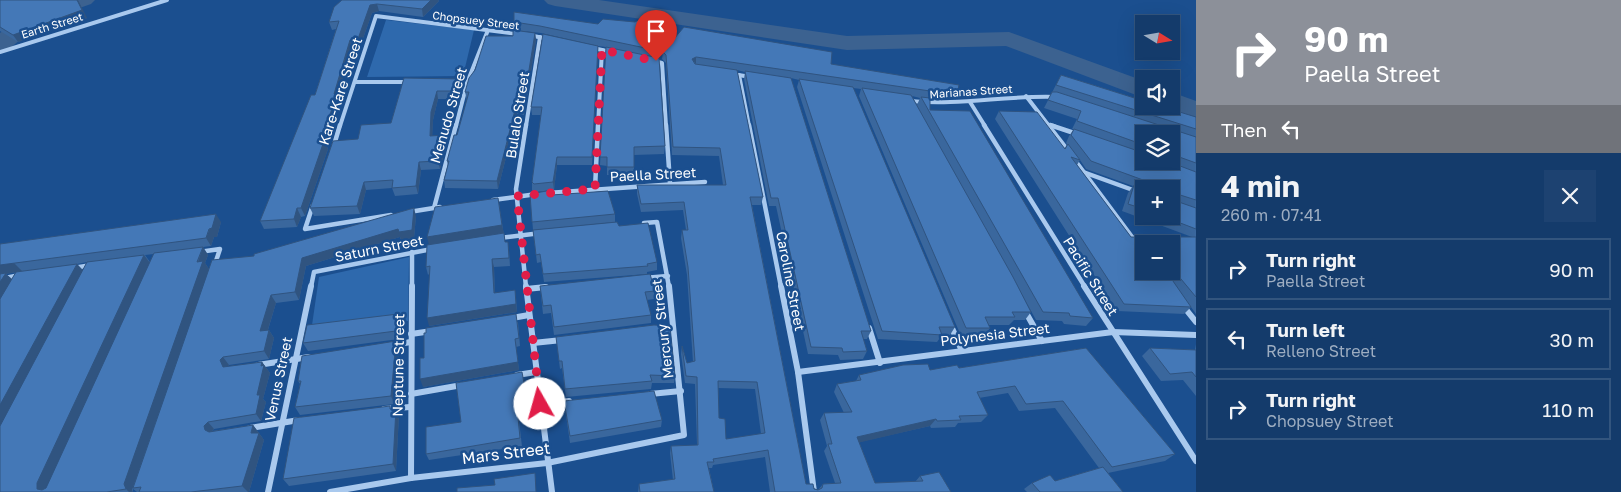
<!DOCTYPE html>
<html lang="en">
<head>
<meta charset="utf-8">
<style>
	:root { --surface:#143b6b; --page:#1d4271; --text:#f1f3f6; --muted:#9dadc1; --line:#33557e }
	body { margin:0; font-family:"Golos Text",sans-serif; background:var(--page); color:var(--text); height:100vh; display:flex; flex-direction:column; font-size:19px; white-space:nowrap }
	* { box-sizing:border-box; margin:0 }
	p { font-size:16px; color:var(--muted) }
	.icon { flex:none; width:28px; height:28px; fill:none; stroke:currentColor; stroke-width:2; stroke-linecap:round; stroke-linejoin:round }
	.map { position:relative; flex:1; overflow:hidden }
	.panel { display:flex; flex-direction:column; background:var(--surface); width:425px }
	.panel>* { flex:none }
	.hud { background:#8c9099; color:#fff; overflow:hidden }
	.needle { width:32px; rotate:101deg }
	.controls { position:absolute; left:1135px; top:15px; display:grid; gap:10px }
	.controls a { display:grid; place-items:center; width:45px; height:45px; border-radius:0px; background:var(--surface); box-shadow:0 5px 20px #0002,0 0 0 1px var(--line); font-size:25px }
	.pin { position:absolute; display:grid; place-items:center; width:42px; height:42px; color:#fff; margin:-51px -21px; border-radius:50% 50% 50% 0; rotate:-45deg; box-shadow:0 0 5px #0007 }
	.pin .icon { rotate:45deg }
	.me { position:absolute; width:55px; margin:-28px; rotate:353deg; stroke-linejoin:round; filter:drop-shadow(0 0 4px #0008) }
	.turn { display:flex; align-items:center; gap:18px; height:105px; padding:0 25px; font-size:22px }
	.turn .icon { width:65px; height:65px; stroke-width:2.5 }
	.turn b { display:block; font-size:35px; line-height:42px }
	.then { display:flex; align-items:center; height:48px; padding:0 25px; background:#0003; gap:10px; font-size:19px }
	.round { display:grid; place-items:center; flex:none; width:52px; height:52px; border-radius:0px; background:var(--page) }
	.overview { display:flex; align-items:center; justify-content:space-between; height:85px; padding:0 25px }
	h1 { font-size:30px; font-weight:700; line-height:38px }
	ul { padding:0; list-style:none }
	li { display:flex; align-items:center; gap:15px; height:62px; margin:0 10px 8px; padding:0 15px; border:2px solid var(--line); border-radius:0px }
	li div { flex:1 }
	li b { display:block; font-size:19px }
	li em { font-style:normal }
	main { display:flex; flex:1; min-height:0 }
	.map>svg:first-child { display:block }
	.green { fill:#2e69ad }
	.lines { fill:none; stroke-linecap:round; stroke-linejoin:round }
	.river { fill:#3c6290; fill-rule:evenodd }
	.minor-far2 { stroke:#a9c9ee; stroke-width:4 }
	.minor-far1 { stroke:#a9c9ee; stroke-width:4.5 }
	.minor { stroke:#a9c9ee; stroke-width:6 }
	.wall { fill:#3a679d; fill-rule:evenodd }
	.shaded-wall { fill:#305480 }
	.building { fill:#4478b7; stroke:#305480; fill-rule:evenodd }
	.route { stroke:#e11d48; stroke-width:9; stroke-dasharray:0 16.2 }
	.labels { text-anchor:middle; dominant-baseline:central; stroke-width:5; stroke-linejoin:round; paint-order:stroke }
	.far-street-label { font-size:11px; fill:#fff; stroke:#1b4f8f }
	.street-label { font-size:14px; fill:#fff; stroke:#1b4f8f }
	.near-street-label { font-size:16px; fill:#fff; stroke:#1b4f8f }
</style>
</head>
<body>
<main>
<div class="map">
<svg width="1196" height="492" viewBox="0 0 1196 492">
	<rect width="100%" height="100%" fill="#1b4f8f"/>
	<!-- green -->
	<g class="green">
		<path d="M386,20L474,30L463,76L367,77Z"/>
		<path d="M409,257L408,321L311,332L319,277Z"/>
	</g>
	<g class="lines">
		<!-- river -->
		<g class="river">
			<path d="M62,0H95L91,4L42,21L8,50L0,52V33L26,11Z"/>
			<path d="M544,0H599L847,36L1009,32L1144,81V98L1006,46L847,50L555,6L548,4Z"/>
			<path d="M1171,92L1196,101V118L1164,106H1171Z"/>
		</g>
		<!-- minor-far2 -->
		<g class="minor-far2">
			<path d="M529,35L548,39"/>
			<path d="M593,48L611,52"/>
			<path d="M0,52L167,0"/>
			<path d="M654,61L662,63L666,126"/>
			<path d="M732,74L751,77"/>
			<path d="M739,75L749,126"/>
			<path d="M355,82H409"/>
			<path d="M1026,96L1049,126"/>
			<path d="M910,101C959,106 1007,95 1056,97"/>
			<path d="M970,102L985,126"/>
			<path d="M1049,125L1054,126"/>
			<path d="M340,126L376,16L518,34"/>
			<path d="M456,126L467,83L488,30"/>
			<path d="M526,126L540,37"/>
			<path d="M598,126L602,50"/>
		</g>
		<!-- minor-far1 -->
		<g class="minor-far1">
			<path d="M666,125L670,183"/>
			<path d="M749,125L781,287"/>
			<path d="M984,125L1085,287"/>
			<path d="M1048,125L1069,152"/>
			<path d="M1050,125L1077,134"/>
			<path d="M334,145L340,125"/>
			<path d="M1074,159L1144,253"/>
			<path d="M1083,172L1144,194"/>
			<path d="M595,189L598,125"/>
			<path d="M548,193L705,182"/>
			<path d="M493,200L537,194"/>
			<path d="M313,205L305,229L391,215"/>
			<path d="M434,208L456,125"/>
			<path d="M409,212L440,207"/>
			<path d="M644,223L657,222L669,287"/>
			<path d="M499,238L541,233"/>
			<path d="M199,252L220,249L214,267"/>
			<path d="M73,268L92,265"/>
			<path d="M644,278L668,276"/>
			<path d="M0,279L20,275"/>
			<path d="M311,287L314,272L432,249"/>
			<path d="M412,287V252"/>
			<path d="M526,287L516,189L526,125"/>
			<path d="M544,287H546"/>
		</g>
		<!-- minor -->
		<g class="minor">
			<path d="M526,286L552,492"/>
			<path d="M781,286L798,372L814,492"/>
			<path d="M1084,286L1196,461"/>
			<path d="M526,289L546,287"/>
			<path d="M1184,307L1196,322"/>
			<path d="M1025,311L1042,341"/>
			<path d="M512,318L529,315"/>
			<path d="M951,326L962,351"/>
			<path d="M869,328L880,363"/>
			<path d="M411,334L432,331"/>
			<path d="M533,343L562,340"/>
			<path d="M391,345L411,342"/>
			<path d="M258,365L309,357"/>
			<path d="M798,372L1113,332L1196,335"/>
			<path d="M517,375L536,372"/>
			<path d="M411,394L462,385"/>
			<path d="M650,394L681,391"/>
			<path d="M540,404L569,401"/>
			<path d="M384,409L410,407"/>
			<path d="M250,428L299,420"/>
			<path d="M411,478L412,286"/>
			<path d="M268,492L311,286"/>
			<path d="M330,492L411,478L547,463L684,435L669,286"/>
		</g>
	</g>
	<!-- wall -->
	<g class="wall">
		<path d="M0,0L87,18L18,42L0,31Z"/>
		<path d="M342,0H438L439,1L423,17L379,11L372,13L360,47H352L338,96L340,102L326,144L328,149L305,216L301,217L297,227L264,229L260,221L315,95L336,29L332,30L329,22Z"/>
		<path d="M514,22L598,24L635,22L676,26L675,33L654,57L665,146L664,154L634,155V176L607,175V166L600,165L606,47L598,46L592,165H557L554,190L535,192L532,190V182L541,115H532L531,107L594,45L541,33L514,30Z"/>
		<path d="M535,33L536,40L524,115L517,114L498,189L445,188L444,180L448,166L447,161L457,135L467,100L465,92L513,36Z"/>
		<path d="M663,52L831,64L958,90L955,98L934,100L930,99V110L1093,318L1086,326L1064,324L1062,321L1036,320L1020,291L1031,312L1025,320H1014L1009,325H988L990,328L984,336H961L859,96L861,89L853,88L955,327L950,335H942L937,342L878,339L797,87L799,80L791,78L871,331L867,339H863L867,351L863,359L840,360L838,355L808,354L776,206H769L744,79L745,72L737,70L763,197L761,205H752L806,484L818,490L823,484L835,483L824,451L827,446L820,420L824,413H844L834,392L837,384L856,381L859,375L959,368L1086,348L1175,454L1165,461L1108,473L1123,492H1027L1024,489L1032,483L1055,481L1099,468L1055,408L1019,411L1008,393L979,398L988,415L981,422L958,423L955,427L931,428L930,426L859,442L875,483L915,482L920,476L951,492H770L765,457L713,465L712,468H709L714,492H638L639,484L673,480L670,453L671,446L697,445L695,384L685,383L681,354L682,346L687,363L693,362L687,275L681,238L682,230H686L683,210L641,212L637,194V185H723L719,156L672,155L666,63L662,59ZM912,96L920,98L917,105L978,215ZM718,388L755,389L761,434L726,439L719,418Z"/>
		<path d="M1061,75L1196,117V314L1191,307L1184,314L1117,311L995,119L999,111L1065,148L1067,144L1066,143L1069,136L1074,129H1072L1077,119L1044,108ZM1144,134H1171V161H1144ZM1080,160L1086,169L1133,186L1128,193L1122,211L1192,237H1150L1144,243L1131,237L1077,165ZM1144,189H1171V216H1144ZM1144,244H1171V271H1144Z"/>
		<path d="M404,78L462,87L459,99H438L433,120L432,136L447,143L440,169L421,170L418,194L395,196L392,188L366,190L360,214L314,216L310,208L358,139L391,123Z"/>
		<path d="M530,194L553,195L615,214V222L533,230Z"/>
		<path d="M498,198L505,242L509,250L510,266L494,267L495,293L516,298L517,312L429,326V274L428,275L426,267L429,245Z"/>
		<path d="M416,216L414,238L401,240L400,237L306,266L299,300L276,303L268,330H269L274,338L269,359L229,365L227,367L262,362L270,373L263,399L266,402L261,421L214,429L212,431L253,425L264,440L249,492H137L133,489V492H0V244L221,222L217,237H214L211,246L203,247L208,255L205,263L209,269L157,418L254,256ZM154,254L150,262L145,255ZM87,262L83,270L77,264ZM16,272L12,279L6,274Z"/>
		<path d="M619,226L657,262V270L647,272V274L544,282L541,262L537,263L533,230Z"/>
		<path d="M540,286L655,291L654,299L647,300L651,315V323L554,335L551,313L543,314Z"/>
		<path d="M401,322L399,339L308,351L303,343Z"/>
		<path d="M518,322L520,346L516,347L519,370L423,387L424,358Z"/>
		<path d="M556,337L675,376L674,383H652L651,389L566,397L562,368L560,369Z"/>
		<path d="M396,341L399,349L394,404L300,415L295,407L300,384L298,381Z"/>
		<path d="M1196,344V396L1183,380L1161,381L1142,356L1150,348L1195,350Z"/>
		<path d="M456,383L527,402L517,404L522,446L429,460L426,454L461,422Z"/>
		<path d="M564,401L662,420L661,427L570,443Z"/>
		<path d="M391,409L399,415L396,471L289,486L283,479Z"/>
	</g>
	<!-- shaded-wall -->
	<g class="shaded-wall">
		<path d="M77,0H78L87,18L18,42L13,35Z"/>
		<path d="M431,0H438L439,1L423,17L422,9Z"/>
		<path d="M377,4L379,11L372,13L360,47L358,39L370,5Z"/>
		<path d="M676,26L675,33L654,57L655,50Z"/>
		<path d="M535,33L536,40L524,115L523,107Z"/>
		<path d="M350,40L352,47L338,96L340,102L326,144L328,149L305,216L301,208Z"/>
		<path d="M598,46V53L592,165V157Z"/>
		<path d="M696,57V64L692,59Z"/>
		<path d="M461,79L462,87L459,99L458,91Z"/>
		<path d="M437,91L438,99L433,120L432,144L430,136L431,112Z"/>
		<path d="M516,106L517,114L498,189L497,181Z"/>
		<path d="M445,135L447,143L440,169L438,161Z"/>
		<path d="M557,157V165L554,190L553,182Z"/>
		<path d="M419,162L421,170L418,194L416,186Z"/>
		<path d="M364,182L366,190L360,214L357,206Z"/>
		<path d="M297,208L301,217L297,227L294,219Z"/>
		<path d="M414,208L416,216L414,238L401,240L400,237L306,266L299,300L295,292L302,258Z"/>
		<path d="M216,214L221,222L217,237H214L211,246L206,238Z"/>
		<path d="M502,225L504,233L429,245L427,237Z"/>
		<path d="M203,247L208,255L205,263L209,269L132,490L133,492H129L126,489L124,484Z"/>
		<path d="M144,255L150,263L47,492L37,489V483Z"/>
		<path d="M492,259L494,267L495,301L494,293Z"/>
		<path d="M14,263L22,271L6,274L14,281L0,303V265Z"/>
		<path d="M77,264L84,272L0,431V405Z"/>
		<path d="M515,290L517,312L429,326L427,318Z"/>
		<path d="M271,295L276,303L265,339L260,331Z"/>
		<path d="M398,314L401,322L399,339L396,331Z"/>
		<path d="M269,330L274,338L269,359L264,351Z"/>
		<path d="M515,339L519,370L423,387L420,379Z"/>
		<path d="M396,341L399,349L394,404L391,396Z"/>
		<path d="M223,357L229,365L226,368L223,367L220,360Z"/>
		<path d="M262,362L270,373L263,399L266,402L261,421L256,414L257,395Z"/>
		<path d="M526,394L527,402L517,404L522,446L516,397Z"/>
		<path d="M396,408L399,415L396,471L393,464Z"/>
		<path d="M936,419L930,426L853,444L857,437Z"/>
		<path d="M208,422L214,429L210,433L205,430L204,426Z"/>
		<path d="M253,425L264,440L249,492H248L242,486Z"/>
	</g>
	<!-- building -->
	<g class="building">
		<path d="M0,0H77L82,10L13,35L0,27Z"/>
		<path d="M342,0H431L422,9L377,4L370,5L358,39L350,40L334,94H337L321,141H324L301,208H297L294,219L260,221L311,95H315L339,21L329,22L334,7Z"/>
		<path d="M514,12L598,24L603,19L635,22L640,19L676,26L655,50L540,26L514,22Z"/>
		<path d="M684,27L832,52L831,64L959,85L958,90L937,92L696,57L692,59L695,64L737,70L763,197H750L806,484H813L814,489L818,490L822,488L823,484L841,483L828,444H832L824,413L852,412L837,384L861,380L859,375L903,365L928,364L930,370L957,365L959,368L1086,348L1175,454L1112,467L1063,401L1026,404L1015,386L977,392L988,415L959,416L961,420L937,421L936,419L857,437L875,483L923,481L920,476L939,472L951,492H775L768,450L713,459L714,462H707L714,492H640L639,484L675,479L671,446L698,445L697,377L686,376L682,346L687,363L695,361L688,267L682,230H688L684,202L641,204L637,185H726L720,148L673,147L666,55L663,52ZM718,381L757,382L765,433L726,439L725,419L719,418Z"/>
		<path d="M513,30L535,33L523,107L516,106L497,181L444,180L449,161H447L454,135H457L469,92H465L469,78L475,70L486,36H513Z"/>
		<path d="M543,34L598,46L592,157H557L553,182L534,184L532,182L542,107H531Z"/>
		<path d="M606,47L659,58L665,146L634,147V167H607V157H600Z"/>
		<path d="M745,71L791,78L871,331H861L867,351L843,352L842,348L811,347L778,198H771Z"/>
		<path d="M1061,75L1144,101V106H1160L1196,117V129L1056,85Z"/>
		<path d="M404,78L461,79L458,91H437L431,112L430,136L445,135L438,161L419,162L416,186L392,188L393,180L364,182L357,206L310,208L333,141L358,139L361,125L391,123Z"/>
		<path d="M799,79L853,87L955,327H939L942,335L882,331Z"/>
		<path d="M862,88L911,95L1013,277L1031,312H1012L1015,317H985L990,328H966Z"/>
		<path d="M1052,92H1057L1196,137V163L1171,154V134H1144V145L1077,121L1081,111L1048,100Z"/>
		<path d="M921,97L930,98V110L970,111L1093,318L1070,316L1069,313L1043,312Z"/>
		<path d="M999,111L1037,112L1065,149L1068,144L1080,160L1071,157L1131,237H1139L1144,244V271H1166L1191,307L1124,304Z"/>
		<path d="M1074,129L1144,153V161H1167L1196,172V200L1177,194L1174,197L1176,201L1196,208V229L1162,216H1171V189H1153L1154,184L1091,161L1071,135Z"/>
		<path d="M1134,185L1145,189H1144V209L1128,204Z"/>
		<path d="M552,190V195L608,191L615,214L532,222L530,194Z"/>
		<path d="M498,198L502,225L427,237L435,207Z"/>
		<path d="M414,208L412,230L399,232L398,229L302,258L295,292L271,295L260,331L269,330L264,351L223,357L220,360L223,367L262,362L261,366L264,365L257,395H260L256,414L208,422L204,426L205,430L209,432L253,425L251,433H259L242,486L191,492H139L141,487L133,488L212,260L254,256V254Z"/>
		<path d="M216,214L212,228L209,229L206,238L0,265V244Z"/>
		<path d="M617,222L619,226L648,223L657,262L647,264L648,266L543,274L540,254L536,255L533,230Z"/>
		<path d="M504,233L505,242H508L509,258L492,259L494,293L515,290L516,304L427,318L430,266L426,267L427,245Z"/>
		<path d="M1150,237H1196V297L1171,267V244H1154Z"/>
		<path d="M203,247L197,262L203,261L124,484L126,489L107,492H0V426L87,262L144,255L37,483V489L42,490L46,488L154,253Z"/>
		<path d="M77,264L0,405V299L16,272Z"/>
		<path d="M6,273L0,282V274Z"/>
		<path d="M650,274L655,291L645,292L651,315L554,327L551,305L543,306L540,286Z"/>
		<path d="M398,314L396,331L303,343L307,325Z"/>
		<path d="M516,314L519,338L515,339L518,362L420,379V358H424V333H426V328Z"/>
		<path d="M654,325L670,326L675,376L650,375L652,381L565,389L562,361H559L556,337Z"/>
		<path d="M396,341L391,396L295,407L301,381H298L302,356Z"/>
		<path d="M1150,348L1196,350V377L1192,372L1170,374Z"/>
		<path d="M522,372L526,394L516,397L520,438L426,454V427L461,422L456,383Z"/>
		<path d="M654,391L662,420L570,436L564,401Z"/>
		<path d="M390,406V409L396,408L393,464L283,479L294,418Z"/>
		<path d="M1103,467L1123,492H1040L1032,483L1050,475L1055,481Z"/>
		<path d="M535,473L536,492H457V488L495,485L494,479Z"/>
	</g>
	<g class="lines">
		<!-- route -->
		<path class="route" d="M540,404L517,196L595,189L602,50L656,61"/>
	</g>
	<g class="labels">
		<!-- far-street labels -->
		<g class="far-street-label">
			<text transform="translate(476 20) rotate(7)">Chopsuey Street</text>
			<text transform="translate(52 25) rotate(-17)">Earth Street</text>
			<text transform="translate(971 91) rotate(-4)">Marianas Street</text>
		</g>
		<!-- street labels -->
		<g class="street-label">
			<text transform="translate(340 91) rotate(-72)">Kare-Kare Street</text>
			<text transform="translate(448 115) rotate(-74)">Menudo Street</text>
			<text transform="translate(517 115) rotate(-81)">Bulalo Street</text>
			<text transform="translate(653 174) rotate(-3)">Paella Street</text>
			<text transform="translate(379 248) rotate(-11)">Saturn Street</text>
			<text transform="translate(1091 276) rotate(58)">Pacific Street</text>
			<text transform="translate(791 281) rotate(79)">Caroline Street</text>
			<text transform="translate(662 329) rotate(-97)">Mercury Street</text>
			<text transform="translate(995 334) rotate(-7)">Polynesia Street</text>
			<text transform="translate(398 365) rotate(-89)">Neptune Street</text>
			<text transform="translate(278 379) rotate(-78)">Venus Street</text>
		</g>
		<!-- near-street labels -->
		<g class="near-street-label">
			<text transform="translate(506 453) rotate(-7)">Mars Street</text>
		</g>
	</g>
</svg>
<div class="controls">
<a><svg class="needle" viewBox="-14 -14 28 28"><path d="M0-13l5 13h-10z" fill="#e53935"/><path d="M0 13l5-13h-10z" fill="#9dadc1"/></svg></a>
<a><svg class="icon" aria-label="sound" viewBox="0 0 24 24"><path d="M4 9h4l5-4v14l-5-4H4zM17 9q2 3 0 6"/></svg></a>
<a><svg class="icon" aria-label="layers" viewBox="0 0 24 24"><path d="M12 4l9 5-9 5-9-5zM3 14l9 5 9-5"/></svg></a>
<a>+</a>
<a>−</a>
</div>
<div class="pin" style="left:656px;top:61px;background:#d93025"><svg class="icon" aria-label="arrive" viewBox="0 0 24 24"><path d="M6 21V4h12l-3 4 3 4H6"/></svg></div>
<svg class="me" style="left:540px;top:404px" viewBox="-20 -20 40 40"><circle r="19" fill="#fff"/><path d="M0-13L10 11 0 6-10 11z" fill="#e11d48"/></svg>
</div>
<section class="panel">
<div class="hud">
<div class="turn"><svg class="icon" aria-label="right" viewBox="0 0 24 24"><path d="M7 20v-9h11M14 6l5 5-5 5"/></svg><div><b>90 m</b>Paella Street</div></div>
<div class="then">Then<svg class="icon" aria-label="left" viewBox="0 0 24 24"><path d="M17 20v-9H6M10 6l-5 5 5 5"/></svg></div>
</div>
<div class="overview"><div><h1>4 min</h1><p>260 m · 07:41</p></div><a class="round"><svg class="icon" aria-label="close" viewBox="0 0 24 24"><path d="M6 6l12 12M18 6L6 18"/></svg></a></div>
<ul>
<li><svg class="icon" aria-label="right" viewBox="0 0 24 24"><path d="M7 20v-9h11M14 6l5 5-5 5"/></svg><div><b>Turn right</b><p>Paella Street</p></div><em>90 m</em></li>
<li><svg class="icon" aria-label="left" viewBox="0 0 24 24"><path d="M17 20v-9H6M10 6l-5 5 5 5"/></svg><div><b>Turn left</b><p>Relleno Street</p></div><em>30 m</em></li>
<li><svg class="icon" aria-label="right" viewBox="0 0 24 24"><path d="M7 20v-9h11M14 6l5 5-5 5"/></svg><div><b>Turn right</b><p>Chopsuey Street</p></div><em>110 m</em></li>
</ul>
</section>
</main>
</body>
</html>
